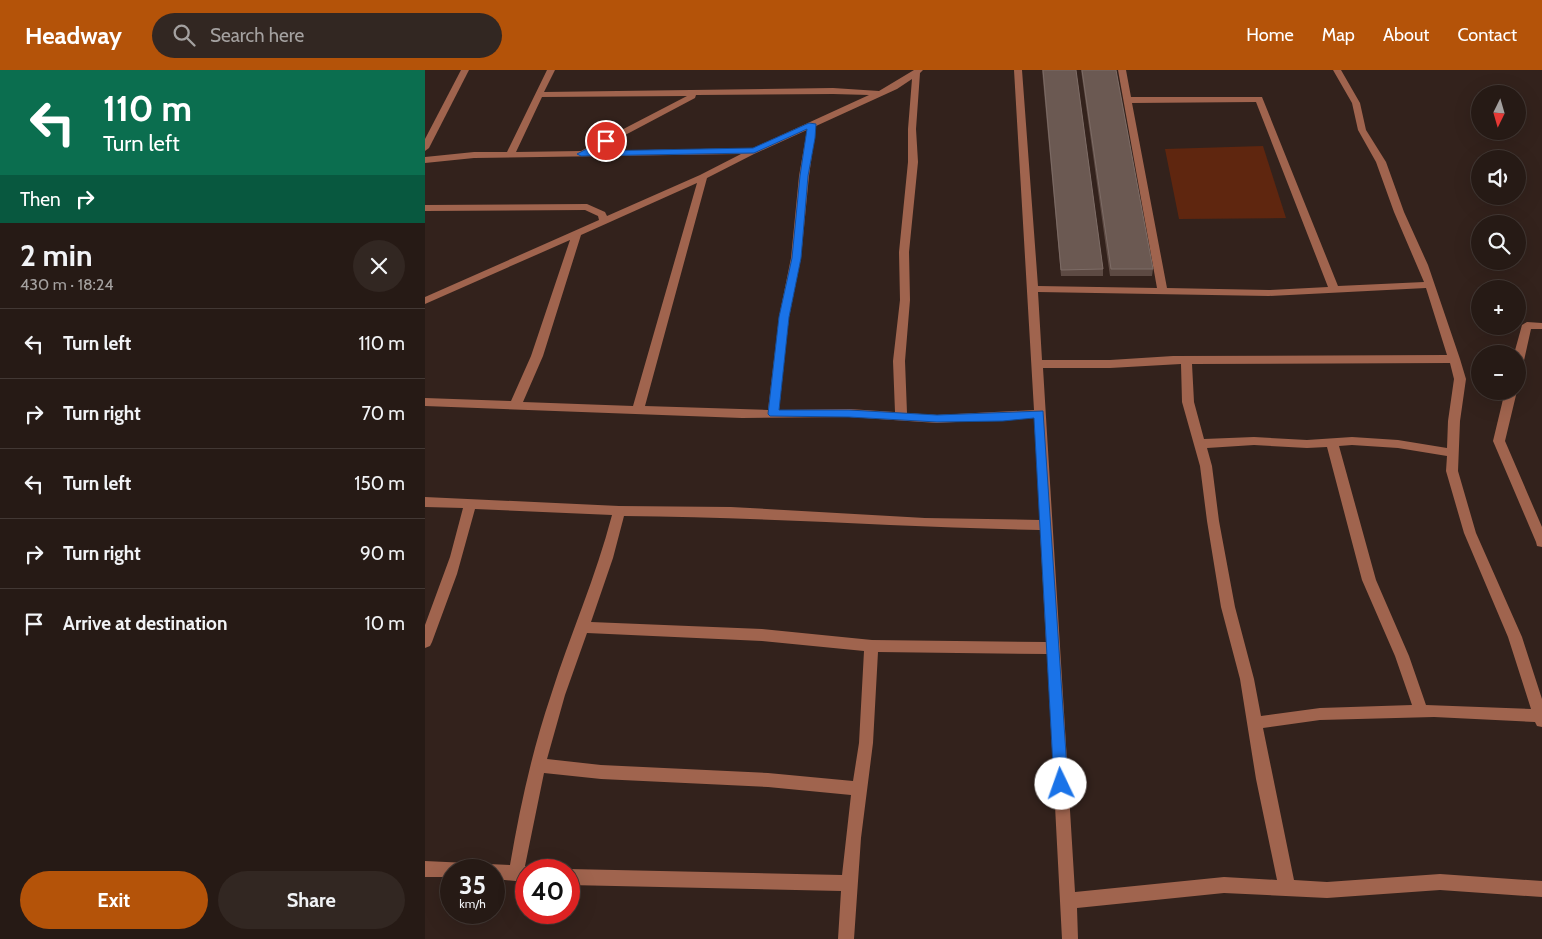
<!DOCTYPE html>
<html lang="en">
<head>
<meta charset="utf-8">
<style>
	:root { --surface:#261a15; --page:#322722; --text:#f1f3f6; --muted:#a4a1a0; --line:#423834; --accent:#b45309 }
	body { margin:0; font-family:Cabin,sans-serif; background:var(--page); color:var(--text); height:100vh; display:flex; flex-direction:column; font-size:19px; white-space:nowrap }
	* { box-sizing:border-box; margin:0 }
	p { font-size:16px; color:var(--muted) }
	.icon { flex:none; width:28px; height:28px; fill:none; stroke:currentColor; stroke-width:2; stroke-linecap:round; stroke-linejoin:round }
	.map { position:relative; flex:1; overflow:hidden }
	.drawer { display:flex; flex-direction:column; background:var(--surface); width:425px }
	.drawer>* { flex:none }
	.guide { background:#0b6e4f; color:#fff; overflow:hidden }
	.needle { width:32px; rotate:185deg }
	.buttons { position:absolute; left:1046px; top:15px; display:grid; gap:10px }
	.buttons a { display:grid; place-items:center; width:55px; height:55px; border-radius:50%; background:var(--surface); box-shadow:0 5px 20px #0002,0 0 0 1px var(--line); font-size:25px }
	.speed { position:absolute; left:15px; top:789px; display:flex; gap:10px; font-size:25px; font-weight:700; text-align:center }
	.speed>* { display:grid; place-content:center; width:65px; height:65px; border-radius:50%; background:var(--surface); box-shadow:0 5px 20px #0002,0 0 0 1px var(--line); line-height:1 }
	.speed small { font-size:12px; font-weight:400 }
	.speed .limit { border:8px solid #d22; background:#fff; color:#111 }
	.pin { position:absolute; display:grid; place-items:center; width:42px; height:42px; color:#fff; margin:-21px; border:2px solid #fff; border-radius:50%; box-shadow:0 1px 5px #0007 }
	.me { position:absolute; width:55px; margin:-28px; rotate:357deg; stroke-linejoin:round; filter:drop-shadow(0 0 4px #0008) }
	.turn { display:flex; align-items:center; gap:18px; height:105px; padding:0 20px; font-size:22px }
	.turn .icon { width:65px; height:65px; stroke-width:2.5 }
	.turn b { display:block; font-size:35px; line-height:42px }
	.then { display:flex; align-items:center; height:48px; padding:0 20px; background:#0003; gap:10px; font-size:19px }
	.round { display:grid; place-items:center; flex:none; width:52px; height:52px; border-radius:26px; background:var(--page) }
	.summary { display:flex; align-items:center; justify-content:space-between; height:85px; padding:0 20px }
	h1 { font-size:30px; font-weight:700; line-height:38px }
	.primary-button { display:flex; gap:10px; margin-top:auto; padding:10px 20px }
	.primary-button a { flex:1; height:58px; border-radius:30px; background:var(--accent); color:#fff; font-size:20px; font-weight:700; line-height:58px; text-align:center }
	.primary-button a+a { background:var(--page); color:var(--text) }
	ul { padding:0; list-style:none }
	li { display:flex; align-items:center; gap:15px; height:70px; padding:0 20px; border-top:1px solid var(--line) }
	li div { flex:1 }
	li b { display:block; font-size:19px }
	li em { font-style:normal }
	header { display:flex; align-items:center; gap:30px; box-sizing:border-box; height:70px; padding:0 25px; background:var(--accent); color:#fff }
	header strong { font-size:24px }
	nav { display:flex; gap:28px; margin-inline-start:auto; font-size:18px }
	.search { width:350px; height:45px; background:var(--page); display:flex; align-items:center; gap:12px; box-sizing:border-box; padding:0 18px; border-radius:28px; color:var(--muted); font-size:19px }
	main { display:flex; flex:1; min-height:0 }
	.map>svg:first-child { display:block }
	.green { fill:#5f260f }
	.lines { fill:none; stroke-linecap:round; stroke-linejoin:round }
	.minor { fill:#a0644e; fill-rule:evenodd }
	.wall { fill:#5d4a43 }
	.building { fill:#6b5952; stroke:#7d6c66 }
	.route { fill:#1a73e8; stroke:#114b97 }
</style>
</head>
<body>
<header>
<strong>Headway</strong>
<div class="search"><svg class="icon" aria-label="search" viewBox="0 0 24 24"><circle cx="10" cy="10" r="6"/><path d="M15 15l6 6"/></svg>Search here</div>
<nav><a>Home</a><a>Map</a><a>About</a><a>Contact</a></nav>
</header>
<main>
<section class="drawer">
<div class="guide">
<div class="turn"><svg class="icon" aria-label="left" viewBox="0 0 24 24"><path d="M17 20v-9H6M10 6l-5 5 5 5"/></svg><div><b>110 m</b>Turn left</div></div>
<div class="then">Then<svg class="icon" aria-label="right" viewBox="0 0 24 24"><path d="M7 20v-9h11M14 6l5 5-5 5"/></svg></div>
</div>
<div class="summary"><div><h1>2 min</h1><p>430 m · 18:24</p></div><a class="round"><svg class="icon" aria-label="close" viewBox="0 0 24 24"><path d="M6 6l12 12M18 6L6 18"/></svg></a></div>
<ul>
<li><svg class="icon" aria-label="left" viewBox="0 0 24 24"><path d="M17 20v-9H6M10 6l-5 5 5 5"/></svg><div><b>Turn left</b></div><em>110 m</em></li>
<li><svg class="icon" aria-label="right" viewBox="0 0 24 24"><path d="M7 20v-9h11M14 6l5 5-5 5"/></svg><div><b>Turn right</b></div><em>70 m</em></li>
<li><svg class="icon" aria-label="left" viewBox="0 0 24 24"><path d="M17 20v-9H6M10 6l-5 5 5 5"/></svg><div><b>Turn left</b></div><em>150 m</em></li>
<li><svg class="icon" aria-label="right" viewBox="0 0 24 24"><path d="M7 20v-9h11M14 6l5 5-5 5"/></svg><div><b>Turn right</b></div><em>90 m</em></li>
<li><svg class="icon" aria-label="arrive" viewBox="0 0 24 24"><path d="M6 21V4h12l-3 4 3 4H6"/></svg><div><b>Arrive at destination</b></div><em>10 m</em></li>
</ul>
<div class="primary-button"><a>Exit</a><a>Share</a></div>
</section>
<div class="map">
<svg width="1117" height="869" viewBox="0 0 1117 869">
	<rect width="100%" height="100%" fill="#33221c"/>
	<!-- green -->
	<path class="green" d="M838,76L861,148L754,149L740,79Z"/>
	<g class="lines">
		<!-- minor -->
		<g class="minor">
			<path d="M36,0H44L4,78L0,81V69Z"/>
			<path d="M122,0H130L119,22L408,18L454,21L489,0H498L495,3L491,59L493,92L484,182L485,230L480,291L482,343L512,345L609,340L589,0H597L613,216L732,218L693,0H701L706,27H837L913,216L999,212L969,142L951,92L933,60L927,33L908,0H916L935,33L941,60L961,92L979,142L1003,195L1035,289L1041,309L1035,351L1033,401L1051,463L1097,567L1117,629V657L1112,656L1110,652L1009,647L895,650L838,658L869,810L902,812L1015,804L1117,811V827L1015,820L902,828L799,823L652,838L653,869H637L622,584L453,582L448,673L436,768L429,869H413L416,821L144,815V800H142L144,799L417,805L426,725L343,717L176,709L119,703L100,796L107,800H101V812L69,809V800H26V807H0V791L85,795C95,737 107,681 126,625C145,565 171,507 187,445L50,439L32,504L7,572L5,576L0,578V555L25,487L38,438L0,437V427L194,436L306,437L500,448L615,450L609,348L512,353L424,347L317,348L0,336V328L86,331L106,286L145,170L0,234V227L174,150L173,146L160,140L0,141V135L162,134L180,142L182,146L275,105L316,84L49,88L0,93V87L49,82H82ZM487,9L483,59V92L474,182L475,230L468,291L470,342L424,339L354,340L364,247L376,188L384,106L391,56L472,19ZM408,24L444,25L328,78L170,81L270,28L271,25ZM262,26L156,81L91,82L117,27ZM831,32L903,217L844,220L742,218L707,33ZM382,60L374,106L366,188L354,247L343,340L220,336L282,108L329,84ZM272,113L208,336L98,332L118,286L156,165ZM1001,218L1022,285L748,286L685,290H617L613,222L844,226ZM1025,293L1029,309L1023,351L1022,378L973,370L927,367L882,370L829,367L779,369L769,332L767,294ZM756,294L757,332L775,396L782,451L796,537L815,609L831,709L852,810L799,807L650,822L618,298H685ZM829,375L882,378L902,377L937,510L970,586L987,635L895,638L836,646L829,609L810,537L794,451L787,396L782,378ZM927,375L973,378L1022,386L1021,401L1039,463L1083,567L1106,639L1001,635L984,586L951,510L914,376ZM199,446C338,447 476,457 615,460L621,572L447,570L337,559L166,552L188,488ZM162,563L337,571L439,581L434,673L428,711L343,703L176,695L122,689L140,625Z"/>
			<path d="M1102,252L1117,253V259H1106L1098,295L1092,299V284H1089L1097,255Z"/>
			<path d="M1080,321H1092L1080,371L1117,457V477L1112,476L1111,472L1068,371Z"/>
		</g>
	</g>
	<!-- wall -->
	<g class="wall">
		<path d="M617,0H651L678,199V206H636Z"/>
		<path d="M656,0H691L728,199L727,206H685Z"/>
	</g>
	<!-- building -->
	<g class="building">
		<path d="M618,0H651L678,199L636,200Z"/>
		<path d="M657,0H691L728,199H686Z"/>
	</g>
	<!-- route -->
	<path class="route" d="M384,53L391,54L390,68L383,106L376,188L364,247L354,340H424L512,345L618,341L643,714L641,719L636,720L631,719L629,714L609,348L578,351L512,352L424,347L345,346L343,344L354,247L367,188L375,106L382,59L329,83L156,86L152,84L181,69L183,70V73L168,81L328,78Z"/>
</svg>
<div class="buttons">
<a><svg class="needle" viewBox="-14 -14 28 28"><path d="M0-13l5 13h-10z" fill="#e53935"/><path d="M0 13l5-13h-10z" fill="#a4a1a0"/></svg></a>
<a><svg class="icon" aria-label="sound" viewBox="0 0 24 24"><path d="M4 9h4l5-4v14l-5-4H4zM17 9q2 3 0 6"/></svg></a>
<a><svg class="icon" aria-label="search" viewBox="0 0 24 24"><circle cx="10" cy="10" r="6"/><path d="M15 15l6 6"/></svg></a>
<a>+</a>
<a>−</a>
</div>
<div class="speed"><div>35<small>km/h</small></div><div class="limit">40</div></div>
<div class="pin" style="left:181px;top:71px;background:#d93025"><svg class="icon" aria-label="arrive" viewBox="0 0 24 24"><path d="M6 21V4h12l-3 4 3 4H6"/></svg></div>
<svg class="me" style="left:636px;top:714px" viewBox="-20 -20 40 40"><circle r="19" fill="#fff"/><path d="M0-13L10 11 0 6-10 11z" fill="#1a73e8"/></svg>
</div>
</main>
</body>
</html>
